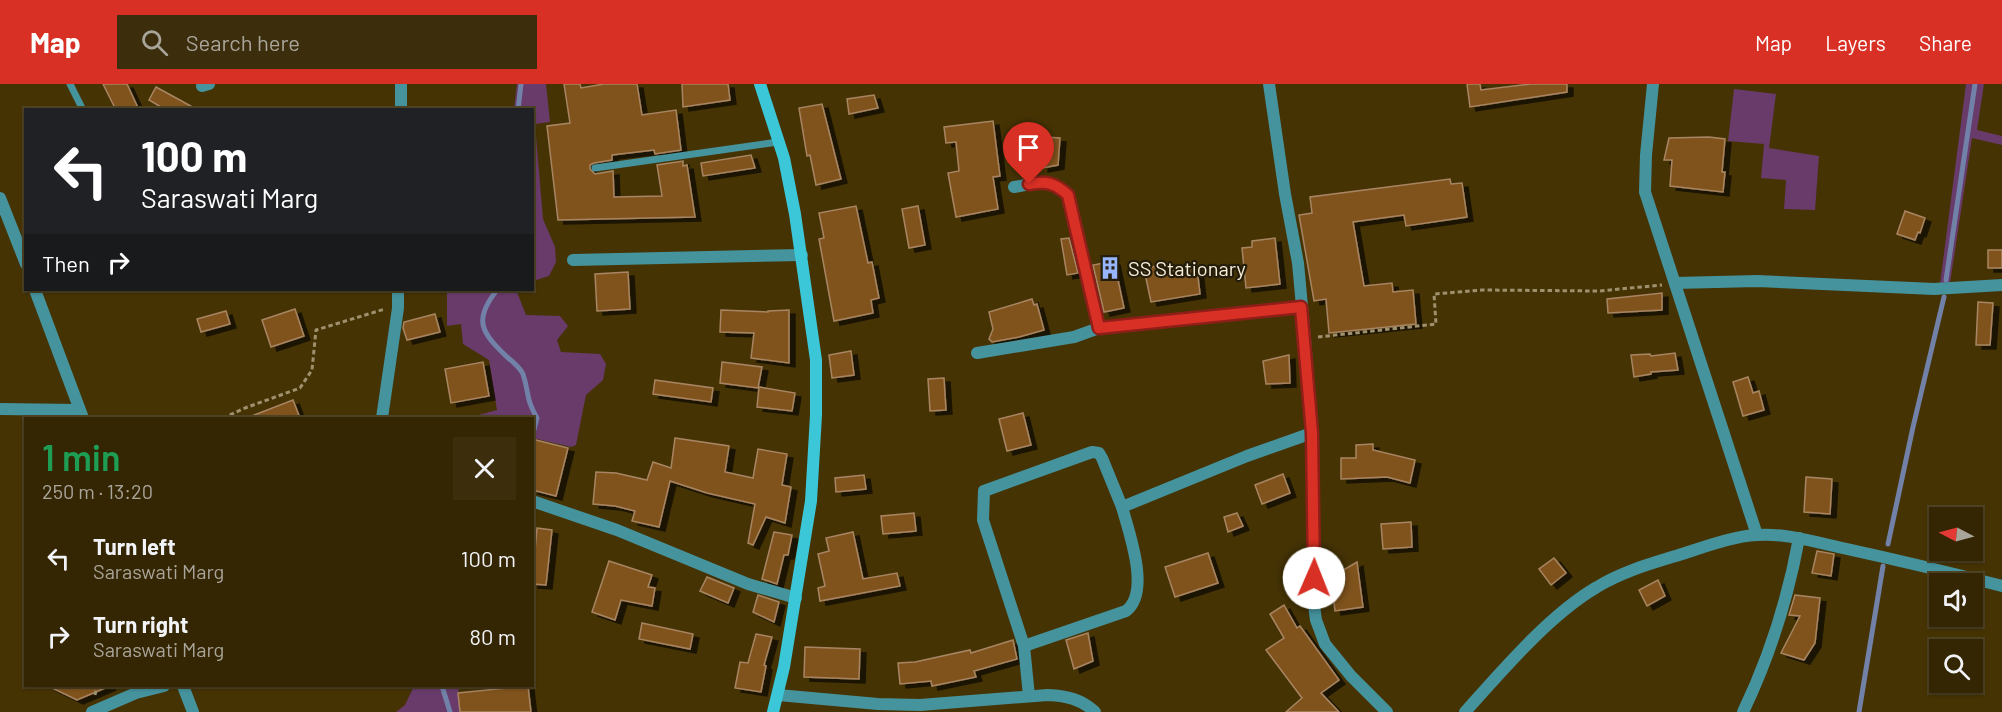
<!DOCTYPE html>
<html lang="en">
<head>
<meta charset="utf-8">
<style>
	:root { --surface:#342603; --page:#3c2e0d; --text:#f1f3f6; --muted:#a9a59a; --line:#4e4325; --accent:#d93025 }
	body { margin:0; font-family:Barlow,sans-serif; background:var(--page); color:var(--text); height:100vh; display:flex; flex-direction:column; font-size:22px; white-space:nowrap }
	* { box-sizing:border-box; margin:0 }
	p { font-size:20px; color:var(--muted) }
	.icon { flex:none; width:33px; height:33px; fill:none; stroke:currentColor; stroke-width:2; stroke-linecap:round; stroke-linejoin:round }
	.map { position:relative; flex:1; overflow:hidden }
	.details { position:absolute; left:24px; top:333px; width:510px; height:270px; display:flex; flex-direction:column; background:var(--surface); border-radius:0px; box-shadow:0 2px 4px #0004,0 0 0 2px var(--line) }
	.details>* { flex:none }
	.banner { position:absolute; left:24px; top:24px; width:510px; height:183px; border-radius:0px; box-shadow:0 2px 4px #0004,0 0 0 2px var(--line); background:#202124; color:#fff; overflow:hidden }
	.needle { width:39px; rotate:276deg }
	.controls { position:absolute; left:1929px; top:423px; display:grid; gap:12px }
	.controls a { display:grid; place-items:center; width:54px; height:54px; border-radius:0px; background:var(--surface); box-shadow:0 2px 4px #0004,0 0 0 2px var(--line); font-size:30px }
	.pin { position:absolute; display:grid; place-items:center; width:51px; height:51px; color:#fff; margin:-62px -26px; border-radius:50% 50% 50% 0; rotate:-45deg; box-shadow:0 0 6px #0007 }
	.pin .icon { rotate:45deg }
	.me { position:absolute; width:66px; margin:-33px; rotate:1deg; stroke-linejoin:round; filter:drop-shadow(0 0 4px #0008) }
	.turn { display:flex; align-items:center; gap:21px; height:126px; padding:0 18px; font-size:27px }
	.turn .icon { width:78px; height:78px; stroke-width:2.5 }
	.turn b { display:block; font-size:42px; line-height:51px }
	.then { display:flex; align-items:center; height:57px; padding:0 18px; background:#0003; gap:12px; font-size:22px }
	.round { display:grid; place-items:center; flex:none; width:63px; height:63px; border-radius:0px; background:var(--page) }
	.headline { display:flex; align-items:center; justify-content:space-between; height:102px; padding:0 18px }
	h1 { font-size:36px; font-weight:600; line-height:45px; color:#1e9e55 }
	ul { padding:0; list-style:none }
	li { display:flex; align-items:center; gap:18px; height:78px; padding:0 18px }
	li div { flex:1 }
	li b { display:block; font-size:22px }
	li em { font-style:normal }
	header { display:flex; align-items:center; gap:36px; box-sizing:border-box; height:84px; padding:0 30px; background:var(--accent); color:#fff }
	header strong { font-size:28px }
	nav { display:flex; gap:33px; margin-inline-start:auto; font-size:21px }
	.search { width:420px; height:54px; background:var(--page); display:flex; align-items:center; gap:15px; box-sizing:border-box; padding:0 21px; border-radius:0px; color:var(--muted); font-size:22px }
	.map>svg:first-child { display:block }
	.green { fill:#693b6a }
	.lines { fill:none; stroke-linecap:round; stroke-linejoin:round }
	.stream { stroke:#7281a8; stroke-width:5 }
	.building { fill:#80531f; stroke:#a88562; stroke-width:1.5; filter:url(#shadow) }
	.path { stroke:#9f916e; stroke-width:3; stroke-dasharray:4.5 3; stroke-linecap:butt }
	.lane { stroke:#45939d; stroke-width:7 }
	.street { stroke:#45939d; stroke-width:12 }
	.secondary { stroke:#3bc7d7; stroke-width:12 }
	.route-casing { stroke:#8d1f18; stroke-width:15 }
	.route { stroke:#d93025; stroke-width:10 }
	.labels { text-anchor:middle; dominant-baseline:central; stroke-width:4.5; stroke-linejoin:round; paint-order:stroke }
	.poi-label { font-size:20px; fill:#faf0d8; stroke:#241d0b; text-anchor:start }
</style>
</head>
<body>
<header>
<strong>Map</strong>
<div class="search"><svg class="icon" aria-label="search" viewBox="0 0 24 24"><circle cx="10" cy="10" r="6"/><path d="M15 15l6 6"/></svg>Search here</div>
<nav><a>Map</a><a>Layers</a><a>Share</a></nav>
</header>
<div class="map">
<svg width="2002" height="628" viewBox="0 0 2002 628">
	<defs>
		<filter id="shadow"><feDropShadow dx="6" dy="4" stdDeviation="0" flood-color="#0009"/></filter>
	</defs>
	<rect width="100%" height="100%" fill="#453304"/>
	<!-- green -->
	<g class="green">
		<path d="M517,0H546L550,38L535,40L543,135L555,163L556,178L549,192L533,197L532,26L514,25Z"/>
		<path d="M1966,0H1984L1977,46L2002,52V61L1972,54L1950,199L1940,200Z"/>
		<path d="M1734,5L1776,10L1769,64L1819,72L1815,126L1784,125L1786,96L1761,94L1764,60L1728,57Z"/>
		<path d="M447,206H518L517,208L526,231L560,232L568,242L557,256L561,268L600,270L606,280L603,296L586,311L576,361L571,363L533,354L532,334H468L497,326L489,276L463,260L461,240L447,242Z"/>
		<path d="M414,602H460L458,609L460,628H396L405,621Z"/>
	</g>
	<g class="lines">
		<!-- stream -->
		<g class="stream">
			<path d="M518,26L521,0"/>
			<path d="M1946,196L1975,0"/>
			<path d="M497,206C473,236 481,248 507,273C512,277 520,284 523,290C529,308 526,316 537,334L534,346H532"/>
			<path d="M1888,460L1913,343L1944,213"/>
			<path d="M442,602L450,628"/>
			<path d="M1859,628L1883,482"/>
		</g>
	</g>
	<!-- building -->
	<g class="building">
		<path d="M103,0H127L139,26H116Z"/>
		<path d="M564,0H580L581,4L604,0H637L642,31L676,26L681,66L655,70L654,66L612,71V76L594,79L590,81V85L595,90L613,87L614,113L662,112L657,81L683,77V82L687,81L695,133L558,136L547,42L570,39Z"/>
		<path d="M682,0H728L730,16L683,23Z"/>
		<path d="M1467,0H1480L1481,6L1531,0H1567V8L1470,23Z"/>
		<path d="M156,3L198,26H166L149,16Z"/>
		<path d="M874,11L878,24L849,30L847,15Z"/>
		<path d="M822,20L841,95L816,101L810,71L807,72L799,24Z"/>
		<path d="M993,37L1000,92L993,93L998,125L956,133L948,89L959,87L956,58L946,59L944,43Z"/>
		<path d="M1045,53L1060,54L1058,81L1042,84Z"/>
		<path d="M1709,53L1725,55L1722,88H1725L1723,108L1670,102L1672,76H1664L1669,54Z"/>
		<path d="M751,71L755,84L703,92L701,79Z"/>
		<path d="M1450,95L1451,100L1462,99L1467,133L1406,142L1404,131L1353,138L1364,202L1392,199L1393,208L1413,206L1416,240L1329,249L1326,215L1314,217L1299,131L1312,129L1310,113Z"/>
		<path d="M856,122L868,179L872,178L879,214L871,216L873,229L834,237L819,155L824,154L819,129Z"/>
		<path d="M918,122L925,161L909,164L902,125Z"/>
		<path d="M1905,127L1925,134L1920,149L1918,148L1915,156L1897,150Z"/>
		<path d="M1069,154L1078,189L1067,191L1061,155Z"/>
		<path d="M1275,154L1280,200L1246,204L1242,164L1252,163V157Z"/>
		<rect x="1988" y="166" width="14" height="18"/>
		<path d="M1114,177L1124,224L1104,228L1093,181Z"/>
		<path d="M1168,179L1170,187L1197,184L1200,210L1151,218L1144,185Z"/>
		<path d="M628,188L630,225L597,227L595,190Z"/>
		<path d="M1662,209V226L1608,229L1607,215Z"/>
		<path d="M1032,215L1034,221L1037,220L1044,246L1019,253L992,258L989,255L993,245L989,228Z"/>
		<path d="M1978,218L1993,219L1990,261H1976Z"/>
		<path d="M295,225L304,252L271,263L262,236Z"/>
		<path d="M721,226L768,228V227L789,226V279L751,274L754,249L720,248Z"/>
		<path d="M226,227L230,240L201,248L197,235Z"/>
		<path d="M435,230L440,248L407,256L403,244L404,238Z"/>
		<path d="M851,267L854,291L832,294L829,271Z"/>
		<path d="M1675,269L1678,286L1651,288V290L1634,293L1631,271L1650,270L1651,272Z"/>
		<path d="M1289,271L1290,299L1266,300L1263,277Z"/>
		<path d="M483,278L489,312L451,319L445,285Z"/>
		<path d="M722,278L762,283L758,304L720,299Z"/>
		<path d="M1748,293L1753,309L1759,307L1764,326L1743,332L1733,298Z"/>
		<path d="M944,294L946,326L930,327L928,295Z"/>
		<path d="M655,296L713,304L711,318L653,310Z"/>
		<path d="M759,303L795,309L792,327L757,323Z"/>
		<path d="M293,316L300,334H249V333Z"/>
		<path d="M1023,329L1031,361L1007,367L999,335Z"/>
		<path d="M675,354L729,362L725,388L753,394L758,365L787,370L782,401L791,403L785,439L766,433L753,461L748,459L755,420L707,409L670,397L659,443L632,437L635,427L615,422L593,420L596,388L616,389L647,396L653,378L671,384Z"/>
		<path d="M532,355L568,364L556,412L532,406Z"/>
		<path d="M1373,360V366L1415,376L1410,399L1387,393L1341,395V374H1356V361Z"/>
		<path d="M1283,390L1290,409L1262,420L1255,401Z"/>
		<path d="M864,391L866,405L836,408L835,394Z"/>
		<path d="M1806,393L1832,395L1830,430L1804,428Z"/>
		<path d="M914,429L916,447L883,450L881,432Z"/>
		<path d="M1237,429L1243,442L1228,448L1224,433Z"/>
		<path d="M1411,438L1412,463L1383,465L1381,440Z"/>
		<path d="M537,444L552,446L546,501L532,500Z"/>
		<path d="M774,448L792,451L788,471H784L777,500L762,495Z"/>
		<path d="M853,448L863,495L897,489L900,502L820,517L818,504L825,502L818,470L829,467L826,454Z"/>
		<path d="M1817,467L1834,470L1831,492L1812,489Z"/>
		<path d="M1208,469L1218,499L1175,513L1165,483Z"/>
		<path d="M1554,474L1566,489L1551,501L1539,485Z"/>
		<path d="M609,477L652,491L648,503L655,504L652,522L621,516L615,536L592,528Z"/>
		<path d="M1357,478L1363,523L1335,527L1332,502L1336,501L1335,491Z"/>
		<path d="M707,493L734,504L728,519L700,507Z"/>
		<path d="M1658,496L1665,512L1647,522L1639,506Z"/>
		<path d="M758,511L779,518L774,538L753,528Z"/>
		<path d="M1795,511L1820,514L1815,559L1804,576L1781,569L1800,532L1789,531Z"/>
		<path d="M1284,521L1297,544L1300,542L1339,596L1321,609L1339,628H1286L1302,614L1266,566L1284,554L1270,530Z"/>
		<path d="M642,539L693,550L690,565L639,555Z"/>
		<path d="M1088,549L1093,577L1074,585L1066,556Z"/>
		<path d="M756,550L772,553L764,581L766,582L761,608L735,604L740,578L748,579Z"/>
		<path d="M1013,556L1017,575L974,587L976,593L932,602L931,597L900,600L898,579L915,578L970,566L971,569Z"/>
		<path d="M805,563L860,565L859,595L804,593Z"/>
		<path d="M48,602H110L77,616Z"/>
		<path d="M528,602L531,628H460L458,609Z"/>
	</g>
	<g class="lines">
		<!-- path -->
		<g class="path">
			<path d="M1318,253L1436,240L1434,210L1482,206L1599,207L1662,201"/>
			<path d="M223,334L245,324L300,304L312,286L316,246L385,225"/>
			<path d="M95,611L97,602"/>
		</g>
		<!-- lane -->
		<g class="lane">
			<path d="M70,0L83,26"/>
			<path d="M595,84L778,58"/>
		</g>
		<!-- street -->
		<g class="street">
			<path d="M1269,0L1285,110L1298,179L1305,255L1312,349L1314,433L1313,514L1316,536L1325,560L1351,592L1387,628"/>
			<path d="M1653,0L1646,71L1645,108L1757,451"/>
			<path d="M202,2L209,0"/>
			<path d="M401,26V0"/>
			<path d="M1014,103C1038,99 1049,92 1068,111L1099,244L1301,223"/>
			<path d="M0,114L26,180"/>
			<path d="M573,176L802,171"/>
			<path d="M1675,199L1757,197L1934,205L2002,201"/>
			<path d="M35,206L83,334"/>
			<path d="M977,269L1074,253L1099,244"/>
			<path d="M0,325L79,326"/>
			<path d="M382,334L398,224V206"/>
			<path d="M532,417L617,446L748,500L796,514"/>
			<path d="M1024,562L983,436L984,407L1092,368L1099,369L1102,374L1122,423"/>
			<path d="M183,602L193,628"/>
			<path d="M778,611L878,620L920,621L1048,611C1067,612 1081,615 1095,628"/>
			<path d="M1029,612L1024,562L1126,527C1151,508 1129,449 1122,423L1247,372L1312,349"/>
			<path d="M92,628L136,609L164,602"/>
			<path d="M1465,628C1502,587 1549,531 1597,503C1623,487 1653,479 1682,470C1704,463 1733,452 1757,451C1783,449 1812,457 1838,463C1893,475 1948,488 2002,502"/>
			<path d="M1743,628C1769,574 1788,514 1799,454"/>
		</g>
		<!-- secondary -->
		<path class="secondary" d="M760,0L784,74L795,130L816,276V331L811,417L784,583L773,628"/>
	</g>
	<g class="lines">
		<!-- route casing -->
		<g class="route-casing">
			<path id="route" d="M1029,100C1047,97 1055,99 1068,111L1099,244L1301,223L1312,349L1314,494"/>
		</g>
		<!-- route -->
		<use href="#route" class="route"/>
	</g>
	<!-- icons -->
	<defs>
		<g id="building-bare" transform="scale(1.8)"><path d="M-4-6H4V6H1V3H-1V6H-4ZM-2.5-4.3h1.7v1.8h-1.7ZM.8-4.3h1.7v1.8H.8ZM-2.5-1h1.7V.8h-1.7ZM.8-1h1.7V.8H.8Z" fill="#97b6fd" stroke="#241d0b" stroke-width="2.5" paint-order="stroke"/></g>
	</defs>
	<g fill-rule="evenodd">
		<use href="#building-bare" x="1110" y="184"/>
	</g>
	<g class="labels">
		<!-- poi labels -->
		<g class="poi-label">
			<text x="1128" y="184">SS Stationary</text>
		</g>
	</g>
</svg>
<div class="controls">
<a><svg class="needle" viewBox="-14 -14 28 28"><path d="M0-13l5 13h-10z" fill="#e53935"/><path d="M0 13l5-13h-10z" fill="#a9a59a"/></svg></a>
<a><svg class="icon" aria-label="sound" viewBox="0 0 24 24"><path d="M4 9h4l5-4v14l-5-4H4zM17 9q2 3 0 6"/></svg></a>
<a><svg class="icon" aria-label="search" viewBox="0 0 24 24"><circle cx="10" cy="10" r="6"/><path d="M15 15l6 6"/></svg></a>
</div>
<div class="pin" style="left:1029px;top:100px;background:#d93025"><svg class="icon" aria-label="arrive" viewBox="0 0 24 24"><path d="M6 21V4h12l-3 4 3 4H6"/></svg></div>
<svg class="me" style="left:1314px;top:494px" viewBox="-20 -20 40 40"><circle r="19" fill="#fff"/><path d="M0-13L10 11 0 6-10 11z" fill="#d93025"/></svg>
<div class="banner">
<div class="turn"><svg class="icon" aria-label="left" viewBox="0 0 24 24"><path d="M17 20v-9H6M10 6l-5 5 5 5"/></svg><div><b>100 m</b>Saraswati Marg</div></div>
<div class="then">Then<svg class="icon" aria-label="right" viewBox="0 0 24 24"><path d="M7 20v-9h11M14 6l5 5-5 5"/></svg></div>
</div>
<section class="details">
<div class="headline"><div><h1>1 min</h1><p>250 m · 13:20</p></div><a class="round"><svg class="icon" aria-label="close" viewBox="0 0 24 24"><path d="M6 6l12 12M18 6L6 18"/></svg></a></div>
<ul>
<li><svg class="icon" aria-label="left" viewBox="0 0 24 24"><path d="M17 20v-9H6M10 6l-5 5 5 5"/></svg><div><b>Turn left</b><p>Saraswati Marg</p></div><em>100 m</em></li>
<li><svg class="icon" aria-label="right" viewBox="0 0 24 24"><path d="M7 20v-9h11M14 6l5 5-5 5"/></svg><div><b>Turn right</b><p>Saraswati Marg</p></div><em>80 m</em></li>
</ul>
</section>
</div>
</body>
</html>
